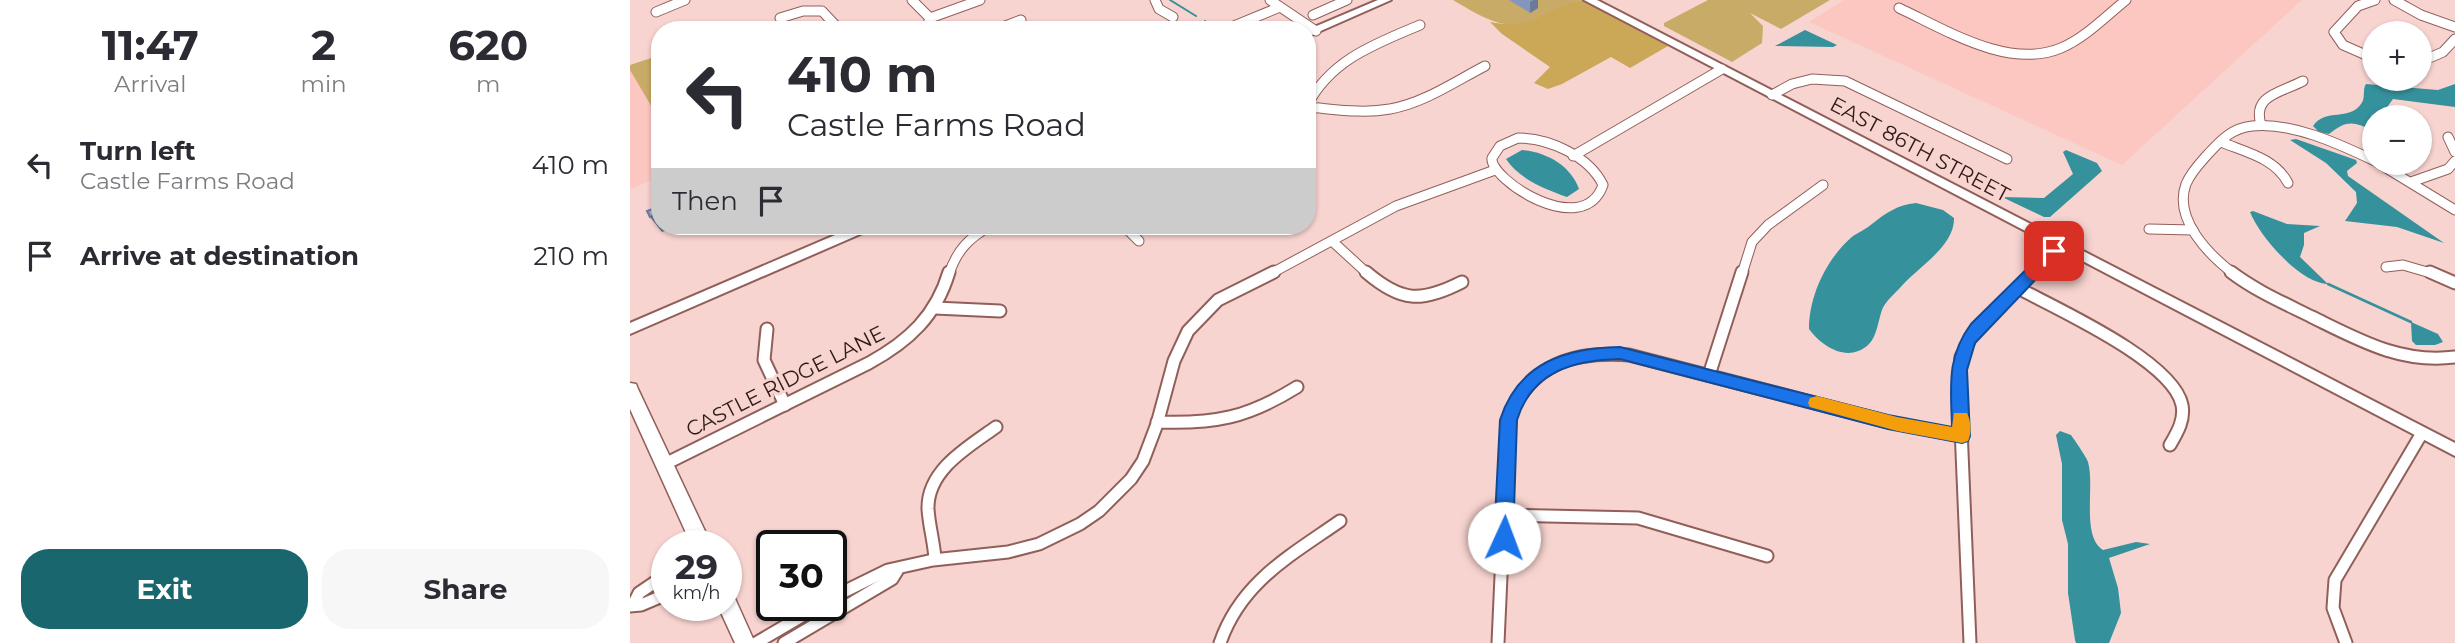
<!DOCTYPE html>
<html lang="en">
<head>
<meta charset="utf-8">
<style>
	:root { --surface:#fff; --page:#f7f7f7; --text:#2b2b33; --muted:#7c7c81; --accent:#1a666f }
	body { margin:0; font-family:Montserrat,sans-serif; background:var(--page); color:var(--text); height:100vh; display:flex; flex-direction:column; font-size:26px; white-space:nowrap }
	* { box-sizing:border-box; margin:0 }
	p { font-size:23px; color:var(--muted) }
	.icon { flex:none; width:38px; height:38px; fill:none; stroke:currentColor; stroke-width:2; stroke-linecap:round; stroke-linejoin:round }
	.map { position:relative; flex:1; overflow:hidden }
	.details { display:flex; flex-direction:column; background:var(--surface); width:630px }
	.details>* { flex:none }
	.hud { position:absolute; left:21px; top:21px; width:665px; height:214px; border-radius:28px; box-shadow:0 2px 5px #0004; background:#fff; color:var(--text); overflow:hidden }
	.buttons { position:absolute; left:1732px; top:21px; display:grid; gap:14px }
	.buttons a { display:grid; place-items:center; width:70px; height:70px; border-radius:50%; background:var(--surface); box-shadow:0 2px 5px #0004; font-size:35px }
	.speed { position:absolute; left:21px; top:530px; display:flex; gap:14px; font-size:35px; font-weight:700; text-align:center }
	.speed>* { display:grid; place-content:center; width:91px; height:91px; border-radius:50%; background:var(--surface); box-shadow:0 2px 5px #0004; line-height:1 }
	.speed small { font-size:18px; font-weight:400 }
	.speed .limit { border:4px solid #111; border-radius:10px; background:#fff; color:#111 }
	.pin { position:absolute; display:grid; place-items:center; width:60px; height:60px; color:#fff; margin:-30px; border-radius:14px; box-shadow:0 4px 10px #0006 }
	.me { position:absolute; width:77px; margin:-38px; rotate:2deg; stroke-linejoin:round; filter:drop-shadow(0 0 5px #0008) }
	.turn { display:flex; align-items:center; gap:24px; height:147px; padding:0 21px; font-size:32px }
	.turn .icon { width:91px; height:91px; stroke-width:2.5 }
	.turn b { display:block; font-size:49px; line-height:60px }
	.then { display:flex; align-items:center; height:66px; padding:0 21px; background:#0003; gap:14px; font-size:26px }
	.eta { display:flex; justify-content:space-evenly; align-items:center; height:119px; text-align:center }
	.eta b { font-size:42px; font-weight:700; line-height:49px }
	.cta { display:flex; gap:14px; margin-top:auto; padding:14px 21px }
	.cta a { flex:1; height:80px; border-radius:28px; background:var(--accent); color:#fff; font-size:28px; font-weight:700; line-height:80px; text-align:center }
	.cta a+a { background:var(--page); color:var(--text) }
	ul { padding:0; list-style:none }
	li { display:flex; align-items:center; gap:21px; height:91px; padding:0 21px }
	li div { flex:1 }
	li b { display:block; font-size:26px }
	li em { font-style:normal }
	main { display:flex; flex:1; min-height:0 }
	.map>svg:first-child { display:block }
	.built { fill:#fcc7c1 }
	.green { fill:#c9ab68 }
	.forest { fill:#cba858 }
	.water { fill:#35919c }
	.lines { fill:none; stroke-linecap:round; stroke-linejoin:round }
	.stream-far1 { stroke:#35919c; stroke-width:2 }
	.stream { stroke:#35919c; stroke-width:2.5 }
	.street-far1-casing { stroke:#915f59; stroke-width:11 }
	.street-casing { stroke:#915f59; stroke-width:15 }
	.secondary-casing { stroke:#915f59; stroke-width:4 }
	.primary-casing { stroke:#915f59; stroke-width:3 }
	.street-far1 { stroke:#fff; stroke-width:9 }
	.street { stroke:#fff; stroke-width:11 }
	.secondary { fill:#fff; fill-rule:evenodd }
	.primary { fill:#fff; fill-rule:evenodd }
	.wall { fill:#8596bc }
	.shaded-wall { fill:#6c7a99 }
	.building { fill:#9bafdb; stroke:#6c7a99; stroke-width:2 }
	.route { fill:#1a73e8; stroke:#114b97; stroke-width:2 }
	.slow { fill:#f59e0b }
	.labels { text-anchor:middle; dominant-baseline:central; stroke-width:6; stroke-linejoin:round; paint-order:stroke }
	.street-label { font-size:21px; fill:#301b19; stroke:#f8d4d0 }
</style>
</head>
<body>
<main>
<section class="details">
<div class="eta">
<div><b>11:47</b><p>Arrival</p></div>
<div><b>2</b><p>min</p></div>
<div><b>620</b><p>m</p></div>
</div>
<ul>
<li><svg class="icon" aria-label="left" viewBox="0 0 24 24"><path d="M17 20v-9H6M10 6l-5 5 5 5"/></svg><div><b>Turn left</b><p>Castle Farms Road</p></div><em>410 m</em></li>
<li><svg class="icon" aria-label="arrive" viewBox="0 0 24 24"><path d="M6 21V4h12l-3 4 3 4H6"/></svg><div><b>Arrive at destination</b></div><em>210 m</em></li>
</ul>
<div class="cta"><a>Exit</a><a>Share</a></div>
</section>
<div class="map">
<svg width="1825" height="643" viewBox="0 0 1825 643">
	<rect width="100%" height="100%" fill="#f8d4d0"/>
	<!-- built -->
	<g class="built">
		<path d="M1214,0H1672L1492,165L1179,22Z"/>
		<path d="M0,70L30,121V177L0,189Z"/>
	</g>
	<!-- green -->
	<g class="green">
		<path d="M823,0H952C935,4 921,15 906,21C874,33 849,15 823,0Z"/>
		<path d="M1078,0H1200L1151,29L1120,13L1133,26L1132,43L1102,62L1034,26V23Z"/>
		<path d="M30,55V121L0,70V65Z"/>
	</g>
	<!-- forest -->
	<path class="forest" d="M952,0L1038,46L1000,68L981,57L932,84L918,89L904,83L920,67L872,34L860,22C908,31 913,8 952,0Z"/>
	<!-- water -->
	<g class="water">
		<path d="M1175,30L1207,45L1203,47L1145,46Z"/>
		<path d="M1736,84L1808,90L1825,84V107L1763,99L1750,117H1745V131C1723,122 1718,119 1699,134L1689,132L1683,126C1695,108 1720,121 1731,104C1736,98 1732,90 1736,84Z"/>
		<path d="M1666,139L1726,160L1727,163L1717,171L1718,176L1814,243L1767,227L1715,221L1727,203L1726,192L1696,163L1660,140Z"/>
		<path d="M892,150C917,152 941,166 949,189L937,197C915,189 889,179 876,159Z"/>
		<path d="M1436,150L1467,163L1472,171L1420,217H1414L1372,197L1414,198L1443,174L1433,152Z"/>
		<path d="M1286,203L1313,210L1324,218C1325,247 1285,269 1269,289C1263,295 1255,302 1252,310C1248,321 1247,337 1238,345C1218,363 1192,347 1179,329C1179,295 1197,258 1223,236C1229,232 1236,229 1242,224C1256,213 1267,205 1286,203Z"/>
		<path d="M1623,211L1657,224L1690,226L1674,233V245L1670,257L1698,284C1670,283 1630,237 1620,212Z"/>
		<path d="M1781,322L1808,334L1813,342L1805,345H1786L1782,341Z"/>
		<path d="M1430,431L1441,435C1444,439 1457,458 1458,462C1465,486 1451,536 1473,550L1506,542L1520,544L1479,558L1488,588L1491,613L1479,643H1446L1445,640L1438,593V544L1432,520V464L1426,435Z"/>
	</g>
	<g class="lines">
		<!-- stream-far1 -->
		<g class="stream-far1">
			<path d="M540,0L566,16"/>
			<path d="M575,21L585,30"/>
		</g>
		<!-- stream -->
		<path class="stream" d="M1698,284L1781,322"/>
		<!-- street-far1 casing -->
		<g class="street-far1-casing">
			<g id="street-far1">
				<path d="M282,0L300,18L296,30"/>
				<path d="M525,0L529,9L543,17"/>
				<path d="M640,0L686,31"/>
				<path d="M1745,0L1728,6L1704,32L1713,45L1745,59"/>
				<path d="M1764,0L1791,15L1825,27"/>
				<path d="M1269,8C1316,30 1379,70 1431,48C1455,38 1476,16 1496,0"/>
				<path d="M26,12L55,0"/>
				<path d="M683,15L717,0"/>
				<path d="M150,18L173,11H192L210,30"/>
				<path d="M300,18L350,0"/>
				<path d="M599,28L650,7"/>
				<path d="M365,30L391,20"/>
				<path d="M1790,62L1813,52L1825,39"/>
				<path d="M1142,95L1162,84L1182,79L1215,81L1377,159"/>
				<path d="M677,106C700,60 745,44 790,25"/>
				<path d="M677,107C704,109 732,114 760,109C794,103 824,82 855,66"/>
				<path d="M1631,125C1622,95 1650,93 1673,81"/>
				<path d="M1818,137L1825,152"/>
				<path d="M888,138C919,138 959,156 973,185C953,241 859,179 862,158L870,146Z"/>
				<path d="M1591,142C1615,152 1645,158 1658,183"/>
				<path d="M943,156L1092,69"/>
				<path d="M1748,163L1825,210"/>
				<path d="M1781,182L1818,169L1825,161"/>
				<path d="M494,226L509,241"/>
				<path d="M1519,229L1563,230"/>
				<path d="M702,241L738,274"/>
				<path d="M1756,267L1773,265L1804,274"/>
				<path d="M319,274C327,250 339,238 360,226"/>
				<path d="M640,274L766,206L865,170"/>
				<path d="M1112,274L1122,242L1138,225L1193,185"/>
				<path d="M1402,274L1430,245"/>
				<path d="M1604,274C1579,255 1543,219 1556,184C1561,172 1570,163 1578,154C1591,140 1602,128 1622,126C1663,122 1709,144 1745,161"/>
			</g>
		</g>
		<!-- street casing -->
		<g class="street-casing">
			<g id="street">
				<path d="M736,272C771,302 791,303 832,282"/>
				<path d="M1601,272C1626,291 1654,303 1682,317C1729,340 1771,364 1825,357"/>
				<path d="M1800,272L1825,283"/>
				<path d="M1388,288C1427,309 1543,361 1552,405C1555,420 1547,433 1540,445"/>
				<path d="M305,308L370,311"/>
				<path d="M137,329L134,360L155,405"/>
				<path d="M1079,375L1112,272"/>
				<path d="M527,422C585,424 617,418 667,387"/>
				<path d="M33,465L239,363C279,341 306,316 319,272"/>
				<path d="M874,515L1008,518L1137,556"/>
				<path d="M305,559C304,542 299,526 298,509C297,470 338,447 366,427"/>
				<path d="M201,598L258,570L303,560L378,552L409,544L450,524L469,511L501,479L513,461L527,424L544,361L558,331L588,300L644,272"/>
				<path d="M3,605L9,593L37,574"/>
				<path d="M0,606L11,605L37,594"/>
				<path d="M126,643L189,606"/>
				<path d="M154,643L262,579L267,571"/>
				<path d="M590,643C611,582 660,556 710,521"/>
				<path d="M868,643L878,420C900,364 942,351 999,355L1258,422L1332,436"/>
				<path d="M1340,643L1329,380L1331,357L1343,333L1403,272"/>
				<path d="M1716,643L1703,608L1705,580L1792,433"/>
			</g>
		</g>
		<!-- secondary casing -->
		<g class="secondary-casing">
			<g id="secondary">
				<path d="M748,0H761L677,37V30Z"/>
				<path d="M954,0H967L1825,443V456Z"/>
				<path d="M226,226H243L242,229L0,334V323Z"/>
			</g>
		</g>
		<!-- primary casing -->
		<g class="primary-casing">
			<g id="primary">
				<path d="M0,383L6,384L8,389L82,546H62L0,409Z"/>
				<path d="M96,591L103,594L125,643H105L88,606H96Z"/>
			</g>
		</g>
		<!-- street-far1 -->
		<use href="#street-far1" class="street-far1"/>
		<!-- street -->
		<use href="#street" class="street"/>
		<!-- secondary -->
		<use href="#secondary" class="secondary"/>
		<!-- primary -->
		<use href="#primary" class="primary"/>
	</g>
	<!-- wall -->
	<path class="wall" d="M879,0H908V8L900,13Z"/>
	<!-- shaded-wall -->
	<g class="shaded-wall">
		<path d="M904,0H908V8L900,13V2Z"/>
		<path d="M30,213V226H47L32,232L20,217Z"/>
		<path d="M107,226H124L118,228L120,232L114,235Z"/>
	</g>
	<!-- building -->
	<path class="building" d="M30,206V213L20,217L17,211Z"/>
	<!-- route -->
	<path class="route" d="M1424,246L1432,251L1430,254L1345,343L1337,370L1340,436L1338,441L1332,443L1258,429L990,359C944,360 902,371 887,420L883,538L880,544L874,547L867,544L864,538L870,420C888,363 935,348 990,347L1258,415L1322,427C1321,387 1316,358 1341,324L1419,247Z"/>
	<!-- slow -->
	<path class="slow" d="M1187,396L1267,417L1322,427L1324,413H1337C1341,421 1342,433 1338,441L1332,443L1267,431L1180,407L1178,403L1180,398Z"/>
	<g class="labels">
		<!-- street labels -->
		<g class="street-label">
			<text transform="translate(1290 149) rotate(28)">EAST 86TH STREET</text>
			<text transform="translate(155 381) rotate(-27)">CASTLE RIDGE LANE</text>
		</g>
	</g>
</svg>
<div class="buttons">
<a>+</a>
<a>−</a>
</div>
<div class="speed"><div>29<small>km/h</small></div><div class="limit">30</div></div>
<div class="pin" style="left:1424px;top:251px;background:#d93025"><svg class="icon" aria-label="arrive" viewBox="0 0 24 24"><path d="M6 21V4h12l-3 4 3 4H6"/></svg></div>
<svg class="me" style="left:874px;top:538px" viewBox="-20 -20 40 40"><circle r="19" fill="#fff"/><path d="M0-13L10 11 0 6-10 11z" fill="#1a73e8"/></svg>
<div class="hud">
<div class="turn"><svg class="icon" aria-label="left" viewBox="0 0 24 24"><path d="M17 20v-9H6M10 6l-5 5 5 5"/></svg><div><b>410 m</b>Castle Farms Road</div></div>
<div class="then">Then<svg class="icon" aria-label="arrive" viewBox="0 0 24 24"><path d="M6 21V4h12l-3 4 3 4H6"/></svg></div>
</div>
</div>
</main>
</body>
</html>
